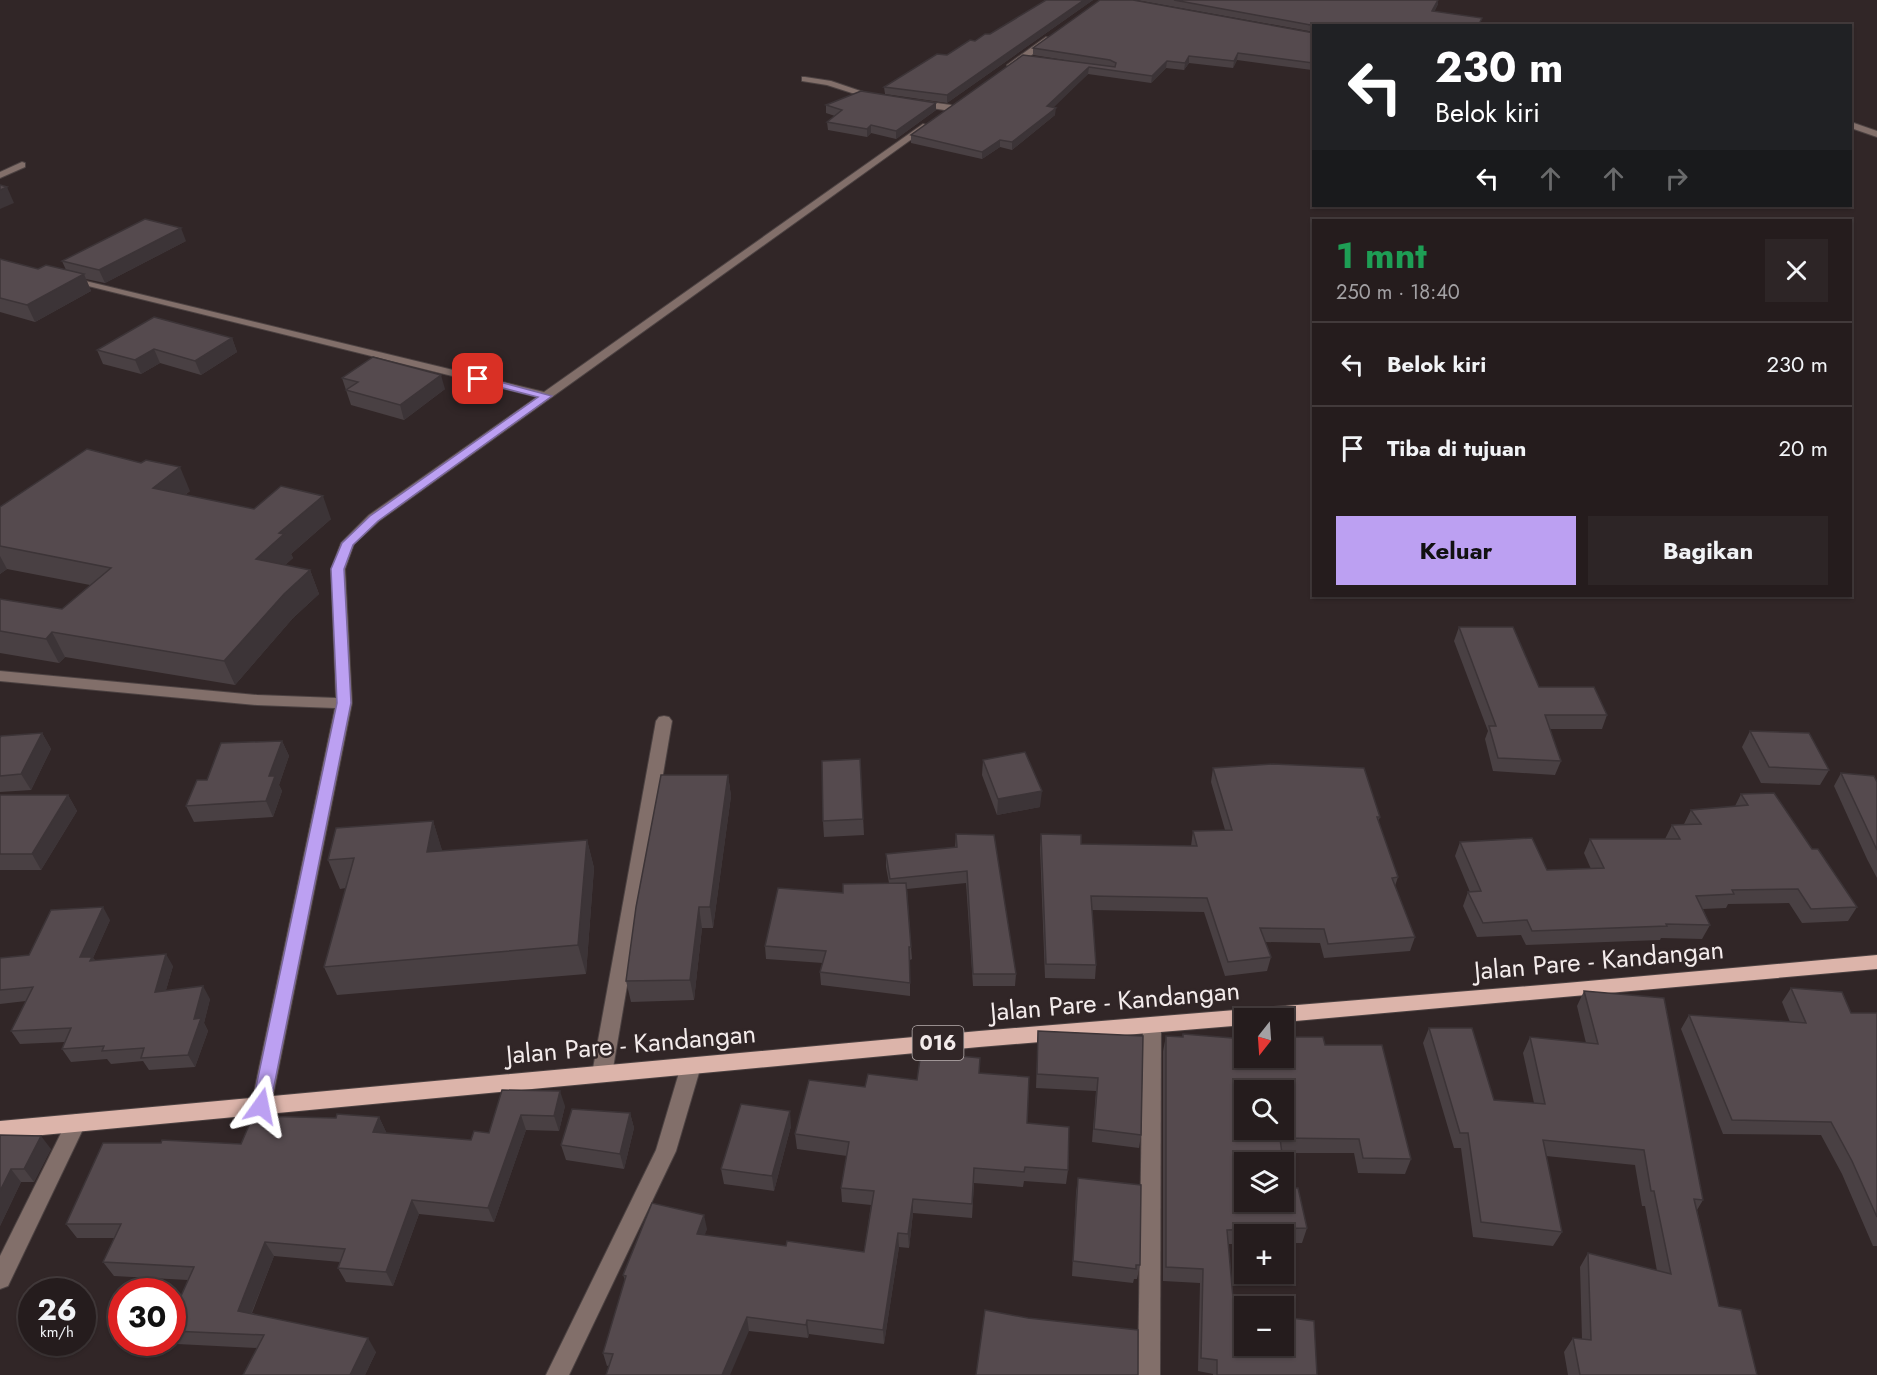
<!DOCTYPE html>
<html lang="id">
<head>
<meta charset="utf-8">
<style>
	:root { --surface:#251c1d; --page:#2d2526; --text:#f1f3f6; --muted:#a3a1a4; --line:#423a3b; --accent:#bca0f2 }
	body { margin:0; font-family:Jost,sans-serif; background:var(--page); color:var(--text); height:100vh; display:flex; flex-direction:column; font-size:22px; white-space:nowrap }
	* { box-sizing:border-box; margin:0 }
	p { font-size:20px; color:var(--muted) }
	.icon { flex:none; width:33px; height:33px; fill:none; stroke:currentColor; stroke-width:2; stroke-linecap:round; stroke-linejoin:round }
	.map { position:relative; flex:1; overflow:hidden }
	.sheet { position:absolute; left:1312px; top:219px; width:540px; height:378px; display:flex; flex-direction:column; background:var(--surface); border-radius:0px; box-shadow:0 2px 4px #0004,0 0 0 2px var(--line) }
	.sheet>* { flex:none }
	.banner { position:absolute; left:1312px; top:24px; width:540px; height:183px; border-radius:0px; box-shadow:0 2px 4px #0004,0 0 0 2px var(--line); background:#202124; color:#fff; overflow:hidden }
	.needle { width:39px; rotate:197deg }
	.controls { position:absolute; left:1234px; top:1008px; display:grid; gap:12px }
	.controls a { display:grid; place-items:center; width:60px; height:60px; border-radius:0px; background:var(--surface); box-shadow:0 2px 4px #0004,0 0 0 2px var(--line); font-size:30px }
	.speed { position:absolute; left:18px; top:1278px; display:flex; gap:12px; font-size:30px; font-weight:700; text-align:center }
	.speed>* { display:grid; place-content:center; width:78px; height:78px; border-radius:50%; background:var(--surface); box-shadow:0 2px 4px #0004,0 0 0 2px var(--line); line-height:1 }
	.speed small { font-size:15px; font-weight:400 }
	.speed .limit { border:9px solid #d22; background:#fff; color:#111 }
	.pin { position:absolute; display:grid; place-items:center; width:51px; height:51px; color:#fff; margin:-26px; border-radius:12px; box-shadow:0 3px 9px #0006 }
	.me { position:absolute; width:66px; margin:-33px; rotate:12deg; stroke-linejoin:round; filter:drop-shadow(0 0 4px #0008) }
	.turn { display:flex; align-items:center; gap:21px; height:126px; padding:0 24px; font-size:27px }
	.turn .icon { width:78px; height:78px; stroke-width:2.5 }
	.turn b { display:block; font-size:42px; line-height:51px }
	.lanes { display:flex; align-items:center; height:57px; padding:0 24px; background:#0003; justify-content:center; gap:30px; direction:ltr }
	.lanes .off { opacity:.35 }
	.round { display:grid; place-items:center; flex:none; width:63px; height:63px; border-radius:0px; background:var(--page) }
	.overview { display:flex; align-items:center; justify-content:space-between; height:102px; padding:0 24px }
	h1 { font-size:36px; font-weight:700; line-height:45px; color:#1e9e55 }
	.action { display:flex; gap:12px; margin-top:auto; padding:12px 24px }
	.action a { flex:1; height:69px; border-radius:0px; background:var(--accent); color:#111; font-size:24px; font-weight:700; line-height:69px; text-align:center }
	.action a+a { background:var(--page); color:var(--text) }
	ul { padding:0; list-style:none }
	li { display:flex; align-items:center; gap:18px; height:84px; padding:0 24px; border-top:2px solid var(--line) }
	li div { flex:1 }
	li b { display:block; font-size:22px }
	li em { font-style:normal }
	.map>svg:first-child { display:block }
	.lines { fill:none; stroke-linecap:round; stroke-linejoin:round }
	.minor-casing { stroke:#4c4242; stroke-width:2 }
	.major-casing { stroke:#4c4242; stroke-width:2 }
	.minor { fill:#826f6a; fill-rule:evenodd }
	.major { fill:#dcb4aa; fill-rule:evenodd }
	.wall { fill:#494043 }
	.shaded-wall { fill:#3c3437 }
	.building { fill:#554a4e; stroke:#3c3437; stroke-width:1.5; fill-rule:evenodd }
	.route { fill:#bca0f2; stroke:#7a689d; stroke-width:1.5 }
	.labels { text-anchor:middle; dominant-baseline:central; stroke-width:5; stroke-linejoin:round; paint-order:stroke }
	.shield { fill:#312627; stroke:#b9b0b0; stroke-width:1.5 }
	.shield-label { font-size:20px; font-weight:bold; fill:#f3ebeb }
	.near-street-label { font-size:26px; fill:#f3ebeb; stroke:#312627 }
</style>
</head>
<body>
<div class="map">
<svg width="1877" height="1375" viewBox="0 0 1877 1375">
	<rect width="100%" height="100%" fill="#312627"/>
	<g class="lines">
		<!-- minor casing -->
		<g class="minor-casing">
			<g id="minor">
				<path d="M1046,37L1053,39L1013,69H1007V65Z"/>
				<path d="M805,77L831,81L881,98L877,101L827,85L802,81V77Z"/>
				<path d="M915,100L951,105L955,108L951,111L912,105L911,103Z"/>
				<path d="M1851,122L1877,131V137L1851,128Z"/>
				<path d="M923,124L930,126L379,521L354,544L345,569L352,703L271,1106L268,1112L261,1115L254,1112L251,1106L335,708L257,705L0,681V671L257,695L336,698L331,569L341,543L369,515L537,397L64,280L69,277L544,392Z"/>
				<path d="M22,162L25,163V167L0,178V172Z"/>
				<path d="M664,716L669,717L672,721L612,1074L609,1080L602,1082L595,1080L592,1074L656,721L659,717Z"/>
				<path d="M1152,1017L1159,1019L1161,1025L1160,1375H1138L1143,1025L1145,1019Z"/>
				<path d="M691,1058L698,1060L701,1066L676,1151L569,1375H546L656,1150L681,1066L684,1060Z"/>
				<path d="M76,1114L83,1117L86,1123L8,1286L0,1289V1256L69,1117Z"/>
			</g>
		</g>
		<!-- major casing -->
		<g class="major-casing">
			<path id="major" d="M1877,955V969L1284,1022V1018H1245V1025L979,1047L0,1139V1121L979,1031L1566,983Z"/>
		</g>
		<!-- minor -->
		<use href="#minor" class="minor"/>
		<!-- major -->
		<use href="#major" class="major"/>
	</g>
	<!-- wall -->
	<g class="wall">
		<path d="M1046,0H1093L947,103L885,94L884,87L975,41L990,34Z"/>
		<path d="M1136,0H1281L1438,4L1434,12L1481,25L1314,26V32Z"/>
		<path d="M1314,33V68L1312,70L1237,60L1233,68L1189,63L1184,70L1166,68L1151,83L1088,74L1053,107L1055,115L1012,150L1000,147L982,159L911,143V135L1089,64L1033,55V48Z"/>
		<path d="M826,105L936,110L896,139L871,133L867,137L828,130L827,122L835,116L826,113Z"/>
		<path d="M186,241L105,283L86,279L91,291L35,322L0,312V259L38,269L66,270L62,261Z"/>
		<path d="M232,338L237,352L201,375L160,363L141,374L103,364L97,350Z"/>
		<path d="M342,378L445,389L404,420L351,405Z"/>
		<path d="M190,491L185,495L254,509L331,519L291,554L293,558L285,565L310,570L319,594L293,618L235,685L65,657L59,663L0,653V599L62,609L90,585L7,569L0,574V507Z"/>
		<path d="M1459,627L1539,687L1607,715L1602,729H1550L1561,761L1555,775L1493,771L1485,739L1488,731L1454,641Z"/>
		<path d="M1750,731L1829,770L1820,785L1761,783L1742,747Z"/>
		<path d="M42,733L51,749L31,790L0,792V738Z"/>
		<path d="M282,741L289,756L279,785L282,791L273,817L194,822L186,806L207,780Z"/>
		<path d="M860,759L864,835L824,837L823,821Z"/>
		<path d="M983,760L1040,807L997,815L982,775Z"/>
		<path d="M1213,768L1380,817L1378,822L1398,877L1395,886L1415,937L1410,951L1324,958L1320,943L1265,942L1271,957L1267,971L1225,976L1204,912L1092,910L1096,965L1095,979L1045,978L1040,848L1041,834L1081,844L1191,846L1193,831L1225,830L1211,782Z"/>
		<path d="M1841,773L1877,782V878L1867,859L1834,786Z"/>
		<path d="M728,775L731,796L713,928H702L694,1000L631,1002L626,981Z"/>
		<path d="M1741,794L1812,849L1857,907L1848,921L1802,923L1789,903L1728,904L1726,908L1703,909L1710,925L1702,939L1661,938L1660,940L1526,945L1521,935L1477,937L1463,906L1468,892H1470L1455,856L1460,842L1547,870L1591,869L1584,853L1590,839H1665L1672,825L1684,824L1691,810L1735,806Z"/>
		<path d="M0,795H68L77,811L41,870H0Z"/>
		<path d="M433,821L442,851L587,840L594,868L586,974L337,995L324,967L346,888L340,889L328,860Z"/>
		<path d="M956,834L1016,974L1015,986H973L966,883L907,889L911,947L912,959L910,960V996L821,985L820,972L823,963L766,959L765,946L843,893L889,883L886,867V854L955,847Z"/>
		<path d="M110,920L93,958L95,960L173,966L166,990L210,999L204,1023L208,1031L195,1067L149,1070L143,1061L111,1064L107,1059L71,1062L62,1049L65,1042L20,1044L11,1031L26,1001L0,1004V958L29,955Z"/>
		<path d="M1791,988L1851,1013H1877V1246H1873L1842,1174L1821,1135L1723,1134L1681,1029L1689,1015L1790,1022L1782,1002Z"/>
		<path d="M1584,991L1703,1200L1697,1210L1719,1306L1757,1375H1568L1564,1352L1573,1338L1582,1339L1580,1267L1588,1253L1657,1271L1645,1206H1642L1635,1165L1546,1156L1562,1232L1553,1246L1473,1237L1461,1148H1454L1423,1043L1429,1028L1494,1100L1534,1103L1523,1053L1530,1037L1586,1043L1577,1006Z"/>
		<path d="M1038,1031L1143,1036L1141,1135L1139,1148L1092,1142L1096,1091L1036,1088Z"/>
		<path d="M1183,1034L1325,1045L1411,1159L1405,1174L1358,1173L1354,1153H1282L1286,1188L1307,1228L1302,1243H1284V1234H1245V1244H1228L1234,1309L1317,1375H1213V1374L1198,1371L1200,1283L1163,1281V1051L1166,1036L1182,1037Z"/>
		<path d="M980,1073L1027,1123L1068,1170L1066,1184L1024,1181L1023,1187L974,1183L972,1218L913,1213L909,1248L899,1247L884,1344L809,1334L808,1338L749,1331L607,1366L603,1353L625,1280L623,1275L707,1229L704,1235L786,1246L864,1252L871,1205L842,1202L841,1188L847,1156L797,1149L795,1134L865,1087L917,1080Z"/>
		<path d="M502,1090L565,1106L559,1131L526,1130L494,1222L419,1214L393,1286L346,1282L338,1268L340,1262L274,1256L252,1313L376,1352L365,1375H243L257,1348L177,1344L172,1338V1316L188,1280L114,1276L103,1262L115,1238H77L66,1224L241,1144L336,1118L379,1117L386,1132L385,1133L471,1140L489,1133Z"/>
		<path d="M630,1113L634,1128L624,1169L566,1160L561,1145Z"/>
		<path d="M791,1126L774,1191L724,1184L721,1169Z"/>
		<path d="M0,1135L51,1149L34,1182H21L0,1226Z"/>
		<path d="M1078,1178L1140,1265L1137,1279H1134L1133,1283L1072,1276L1076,1193Z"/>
	</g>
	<!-- shaded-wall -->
	<g class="shaded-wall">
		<path d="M1084,0H1093L947,103V95Z"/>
		<path d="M1438,0V4L1431,18L1432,11Z"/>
		<path d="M1238,53L1237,60L1233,68L1234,61Z"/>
		<path d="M1189,56V63L1184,70L1185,63Z"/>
		<path d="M1167,61L1166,68L1151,83L1152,76Z"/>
		<path d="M1089,67L1088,74L1047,114V106Z"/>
		<path d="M936,103V110L896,139V131Z"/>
		<path d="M1056,108L1055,115L1012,150V142Z"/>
		<path d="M871,125V133L867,137V129Z"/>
		<path d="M1000,140V147L982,159V152Z"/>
		<path d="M7,187L14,203L0,209V190Z"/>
		<path d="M181,228L186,241L105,283L99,270Z"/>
		<path d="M84,274L91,291L35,322L27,305Z"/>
		<path d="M232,338L237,352L201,375L195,361Z"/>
		<path d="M154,349L160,363L141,374L135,360Z"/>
		<path d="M441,375L445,389L404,420L400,405Z"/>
		<path d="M180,467L190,491L163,511L153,488Z"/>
		<path d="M323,496L331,519L291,554L293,558L265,583L256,559L279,533Z"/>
		<path d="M0,556L7,569L0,574Z"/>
		<path d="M310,570L319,594L293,618L235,685L224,661L284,594Z"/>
		<path d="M52,632L65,657L59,663L46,639Z"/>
		<path d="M42,733L51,749L31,790L21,774Z"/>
		<path d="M282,741L289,756L279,785L282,791L273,817L266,801L269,776Z"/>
		<path d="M728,775L731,796L713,928L710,907Z"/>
		<path d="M1042,791L1040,807L997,815L998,799Z"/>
		<path d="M68,795L77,811L41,870L32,854Z"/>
		<path d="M433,821L442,850L437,881L427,852Z"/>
		<path d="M587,840L594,868L586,974L578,945Z"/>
		<path d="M103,907L110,920L93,958L100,969L80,957Z"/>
		<path d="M699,907L702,928L694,1000L690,980Z"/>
		<path d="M166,954L173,966L162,1004L155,992Z"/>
		<path d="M203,986L210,999L204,1023L208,1031L195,1067L188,1055L194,1019Z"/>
		<path d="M560,1091L565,1106L559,1131L554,1116Z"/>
		<path d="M790,1111L791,1126L774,1191L772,1176Z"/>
		<path d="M630,1113L634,1128L624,1169L620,1154Z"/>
		<path d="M521,1115L526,1130L494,1222L488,1208Z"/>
		<path d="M379,1117L386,1132L380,1147L373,1132Z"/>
		<path d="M41,1136L51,1149L34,1182L24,1169Z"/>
		<path d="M11,1169L21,1182L0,1226V1191Z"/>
		<path d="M913,1199V1213L909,1248L908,1234Z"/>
		<path d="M412,1200L419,1214L393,1286L386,1272Z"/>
		<path d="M704,1215L707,1229L700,1248L697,1234Z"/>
		<path d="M898,1233L899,1247L884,1344L883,1330Z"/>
		<path d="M265,1242L274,1256L247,1324L238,1311Z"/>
		<path d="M747,1317L749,1331L730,1375H722Z"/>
		<path d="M807,1320L809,1334L808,1338L806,1325Z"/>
		<path d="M368,1338L376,1352L365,1375H350Z"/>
	</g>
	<!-- building -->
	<g class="building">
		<path d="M1046,0H1084L947,95L884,87L937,54L947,55L970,40L975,41L985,34H990Z"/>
		<path d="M1100,0H1133L1314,33V62L1313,63L1238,53L1234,61L1189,56L1185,63L1167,61L1152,76L1089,67L1047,106L1056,108L1012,142L1000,140L982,152L911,135L1023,55L1115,67L1116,63L1110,60L1033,48Z"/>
		<path d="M1174,0H1438L1432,11L1482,18L1478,26H1316Z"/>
		<path d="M861,91L936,103L896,131L871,125L867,129L827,122L842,110L826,105Z"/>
		<path d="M0,185L7,187L0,190Z"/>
		<path d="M145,219L181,228L99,270L62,261Z"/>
		<path d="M0,259L38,269L46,265L84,274L27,305L0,298Z"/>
		<path d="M154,317L232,338L195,361L154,349L135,360L97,350Z"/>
		<path d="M373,357L441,375L400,405L346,390L358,382L342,378Z"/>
		<path d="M87,449L141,463L146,460L180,467L153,488L254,509L281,486L323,496L279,533L284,534L256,559L310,570L284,594L224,661L52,632L46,639L0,631V599L62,609L111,568L0,546V507Z"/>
		<path d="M1459,627H1513L1539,687H1594L1607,715H1545L1561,761L1498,758L1489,726H1496Z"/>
		<path d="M1750,731L1809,733L1829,770L1769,767Z"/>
		<path d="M42,733L21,774L0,776V738L1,736Z"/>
		<path d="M282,741L269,776H275L266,801L186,806L197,780H207L221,743Z"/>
		<path d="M1025,752L1042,791L998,799L983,760Z"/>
		<path d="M860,759L863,819L823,821L822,761Z"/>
		<path d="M1273,764L1364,768L1380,817H1377L1398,877L1392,878L1415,937L1328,944L1324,929L1260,928L1271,957L1228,962L1207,898L1091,896L1096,965L1046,964L1041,834L1081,835V844L1197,846L1193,831L1232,830L1213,768Z"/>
		<path d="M1841,773L1874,776L1877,782V850Z"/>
		<path d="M661,775H728L710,907H699L690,980L626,981L636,907Z"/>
		<path d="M1774,793L1812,849H1818L1857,907L1811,909L1798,889L1732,890L1734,894L1696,896L1710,925L1666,924L1667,926L1532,931L1527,920L1483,923L1468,892L1481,891L1460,842L1532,838L1547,870L1604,868L1590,839H1680L1672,825L1701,824L1691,810L1748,805L1741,794Z"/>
		<path d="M0,795H68L32,854H0Z"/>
		<path d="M433,821L427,852L587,840L578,945L324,967L354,858L328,860L336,828Z"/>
		<path d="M956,834L994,835L1016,974H973L967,871L890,879L886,854L957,847Z"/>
		<path d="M906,883L911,947H909L910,983L820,972L826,951L765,946L778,888L843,893V884Z"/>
		<path d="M103,907L80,957H92L90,961L166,954L155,992L203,986L194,1019L201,1018L188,1055L141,1058L144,1048L102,1051L104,1046L62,1049L71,1028L11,1031L33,987L0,990V958L29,955L51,910Z"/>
		<path d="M1791,988L1842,992L1851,1013H1877V1217L1852,1161L1831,1122L1732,1120L1689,1015L1806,1023Z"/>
		<path d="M1584,991L1664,998L1703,1200L1694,1199L1719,1306L1741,1310L1757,1375H1580L1573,1338L1591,1340L1588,1253L1671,1274L1654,1191H1651L1644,1150L1543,1140L1562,1232L1481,1222L1468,1133H1460L1429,1028H1472L1494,1100L1545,1104L1530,1037L1598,1044Z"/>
		<path d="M1038,1031L1143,1036L1141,1135L1094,1129L1098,1078L1037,1074Z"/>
		<path d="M1183,1034L1245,1039V1058H1284V1037H1323L1325,1045H1382L1411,1159L1363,1158L1359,1139L1280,1138L1283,1162H1245V1202H1284V1172L1286,1188H1298L1307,1228L1227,1230L1234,1309L1245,1311V1346H1284V1317L1314,1321L1317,1375H1217V1360L1201,1358L1203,1269L1166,1267V1036L1183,1037ZM1245,1090H1284V1130H1245Z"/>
		<path d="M921,1052L980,1058L979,1073L1029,1077L1027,1123L1069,1127L1068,1170L1025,1167L1024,1172L974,1168L972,1204L913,1199L908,1234L898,1233L883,1330L807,1320L806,1325L747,1317L722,1375H606L613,1354L603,1353L626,1276L623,1275L652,1203L704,1215L697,1234L786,1246L787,1241L864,1252L874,1191L841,1188L849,1142L795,1134L809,1080L865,1087L868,1074L917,1080Z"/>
		<path d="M502,1090L560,1091L554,1116L521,1115L488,1208L412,1200L386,1272L338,1268L345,1249L265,1242L238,1311L368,1338L350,1375H243L264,1335L172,1331V1316L194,1267L103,1262L121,1224H66L103,1143H161L162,1140L241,1144L253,1116L336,1118L337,1114L379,1117L373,1132L471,1140L474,1131L489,1133Z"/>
		<path d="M741,1104L790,1111L772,1176L721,1169Z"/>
		<path d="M572,1109L630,1113L620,1154L561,1145Z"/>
		<path d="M0,1135L41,1136L24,1169H11L0,1191Z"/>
		<path d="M1078,1178L1141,1185L1140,1265H1136V1269L1073,1261Z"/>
		<path d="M985,1310L1028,1318L1138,1330V1375H976Z"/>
	</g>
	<!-- route -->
	<path class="route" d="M478,376L552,396L378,521L353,545L344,569L351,703L270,1106L267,1112L261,1114L254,1112L252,1106L337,703L331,569L342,543L370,516L538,397L475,381L473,379Z"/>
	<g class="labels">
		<!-- shield labels -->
		<rect class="shield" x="912.5" y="1026" width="51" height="34" rx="4.5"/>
		<g class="shield-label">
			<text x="938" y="1043">016</text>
		</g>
		<!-- near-street labels -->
		<g class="near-street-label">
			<text transform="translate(1599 960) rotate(-5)">Jalan Pare - Kandangan</text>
			<text transform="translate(1115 1001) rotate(-5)">Jalan Pare - Kandangan</text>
			<text transform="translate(631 1044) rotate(-5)">Jalan Pare - Kandangan</text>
		</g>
	</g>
</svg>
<div class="controls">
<a><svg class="needle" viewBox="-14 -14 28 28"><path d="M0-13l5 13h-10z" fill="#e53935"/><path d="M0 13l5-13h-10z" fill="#a3a1a4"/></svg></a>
<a><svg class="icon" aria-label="search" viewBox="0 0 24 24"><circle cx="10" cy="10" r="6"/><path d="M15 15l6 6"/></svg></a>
<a><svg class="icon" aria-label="layers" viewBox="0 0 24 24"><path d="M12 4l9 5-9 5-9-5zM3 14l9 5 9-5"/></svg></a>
<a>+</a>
<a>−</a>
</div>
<div class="speed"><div>26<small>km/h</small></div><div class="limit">30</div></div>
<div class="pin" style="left:478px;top:379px;background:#d93025"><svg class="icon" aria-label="arrive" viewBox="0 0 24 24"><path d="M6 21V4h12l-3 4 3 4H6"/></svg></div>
<svg class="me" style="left:261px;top:1106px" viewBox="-20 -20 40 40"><path d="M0-17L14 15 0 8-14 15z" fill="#bca0f2" stroke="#fff" stroke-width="4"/></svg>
<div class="banner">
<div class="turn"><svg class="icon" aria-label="left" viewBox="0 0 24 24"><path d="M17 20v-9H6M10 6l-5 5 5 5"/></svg><div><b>230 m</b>Belok kiri</div></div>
<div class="lanes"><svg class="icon" aria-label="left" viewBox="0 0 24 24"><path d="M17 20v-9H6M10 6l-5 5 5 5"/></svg><svg class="icon off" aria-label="ahead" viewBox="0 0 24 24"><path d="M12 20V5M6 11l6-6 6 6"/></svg><svg class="icon off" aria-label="ahead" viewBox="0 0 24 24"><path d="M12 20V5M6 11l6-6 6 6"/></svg><svg class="icon off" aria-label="right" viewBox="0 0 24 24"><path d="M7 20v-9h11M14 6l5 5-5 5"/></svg></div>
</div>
<section class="sheet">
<div class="overview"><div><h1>1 mnt</h1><p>250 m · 18:40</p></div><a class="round"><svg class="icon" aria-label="close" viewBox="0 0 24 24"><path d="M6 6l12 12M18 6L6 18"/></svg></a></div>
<ul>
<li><svg class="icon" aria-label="left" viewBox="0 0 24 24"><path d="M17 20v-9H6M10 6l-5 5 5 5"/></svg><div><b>Belok kiri</b></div><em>230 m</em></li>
<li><svg class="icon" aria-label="arrive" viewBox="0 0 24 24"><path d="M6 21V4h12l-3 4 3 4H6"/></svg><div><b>Tiba di tujuan</b></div><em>20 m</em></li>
</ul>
<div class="action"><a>Keluar</a><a>Bagikan</a></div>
</section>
</div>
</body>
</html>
